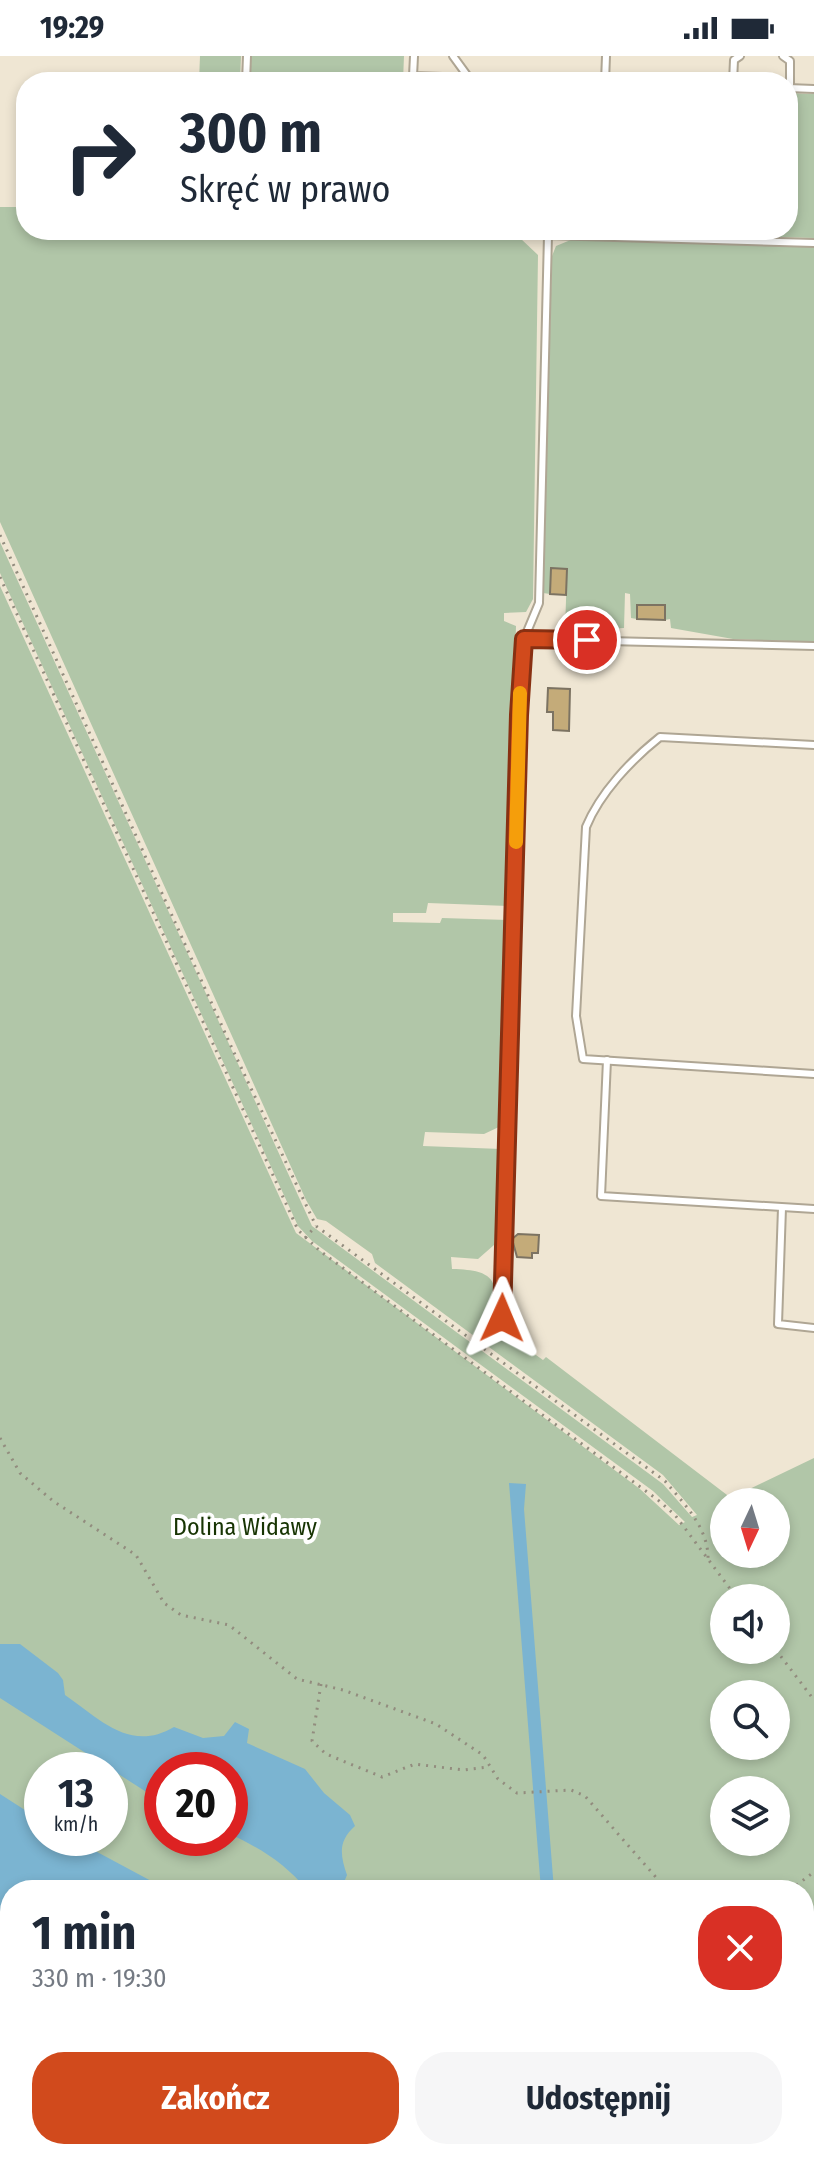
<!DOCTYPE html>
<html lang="pl">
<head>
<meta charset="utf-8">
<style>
	:root { --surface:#fff; --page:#f6f6f7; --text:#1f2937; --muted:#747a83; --accent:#d14a1c }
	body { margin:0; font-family:"Fira Sans Condensed",sans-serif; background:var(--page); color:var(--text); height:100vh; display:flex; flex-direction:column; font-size:30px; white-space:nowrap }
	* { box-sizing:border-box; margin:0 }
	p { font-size:26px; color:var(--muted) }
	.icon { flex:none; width:44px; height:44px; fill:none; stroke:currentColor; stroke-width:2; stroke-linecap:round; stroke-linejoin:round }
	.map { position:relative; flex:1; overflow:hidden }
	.side { position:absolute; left:0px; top:1824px; width:814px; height:280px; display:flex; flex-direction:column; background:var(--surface); border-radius:32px 32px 0 0; box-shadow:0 4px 12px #0003 }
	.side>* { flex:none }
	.banner { position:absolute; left:16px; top:16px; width:782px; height:168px; border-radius:32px; box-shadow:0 4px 12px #0003; background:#fff; color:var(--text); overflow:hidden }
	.needle { width:52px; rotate:184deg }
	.tools { position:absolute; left:710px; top:1432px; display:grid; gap:16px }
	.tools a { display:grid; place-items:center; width:80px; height:80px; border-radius:50%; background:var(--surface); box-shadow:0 4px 12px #0003; font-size:40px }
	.speed { position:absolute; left:24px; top:1696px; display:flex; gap:16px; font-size:40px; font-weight:700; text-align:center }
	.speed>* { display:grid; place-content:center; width:104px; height:104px; border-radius:50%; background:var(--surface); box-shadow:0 4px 12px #0003; line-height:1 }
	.speed small { font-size:20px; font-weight:400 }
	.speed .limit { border:12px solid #d22; background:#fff; color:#111 }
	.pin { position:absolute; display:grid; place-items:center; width:68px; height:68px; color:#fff; margin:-34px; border:4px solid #fff; border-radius:50%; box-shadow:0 2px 8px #0007 }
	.me { position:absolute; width:88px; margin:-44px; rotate:1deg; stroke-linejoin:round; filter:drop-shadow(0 0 6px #0008) }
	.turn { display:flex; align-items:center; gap:28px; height:168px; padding:0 32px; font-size:36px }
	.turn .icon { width:104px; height:104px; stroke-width:2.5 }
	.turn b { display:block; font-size:56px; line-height:68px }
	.round { display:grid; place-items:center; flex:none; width:84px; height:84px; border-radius:32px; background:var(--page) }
	.summary { display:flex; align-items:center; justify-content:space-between; height:136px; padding:0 32px }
	h1 { font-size:48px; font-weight:700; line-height:60px }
	.cta { display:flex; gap:16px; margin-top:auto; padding:16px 32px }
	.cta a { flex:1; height:92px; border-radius:32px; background:var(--accent); color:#fff; font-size:32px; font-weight:700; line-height:92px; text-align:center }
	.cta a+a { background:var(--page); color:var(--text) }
	.status { display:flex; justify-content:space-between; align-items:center; height:56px; padding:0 40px; background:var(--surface); direction:ltr }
	.status svg { height:22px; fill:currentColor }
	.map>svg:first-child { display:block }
	.green { fill:#b1c6a8; fill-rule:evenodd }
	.water { fill:#7bb4d1 }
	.building { fill:#c4ab79; stroke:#7c7362; stroke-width:2 }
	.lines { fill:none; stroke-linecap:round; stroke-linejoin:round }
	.lane-casing { stroke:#afa694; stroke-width:10 }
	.path { stroke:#928c7e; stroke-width:3; stroke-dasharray:2 6; stroke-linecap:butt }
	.lane { stroke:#fff; stroke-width:6 }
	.route-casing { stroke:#883012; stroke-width:20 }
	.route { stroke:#d14a1c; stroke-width:14 }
	.slow { stroke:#f59e0b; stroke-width:14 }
	.labels { text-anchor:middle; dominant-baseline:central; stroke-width:8; stroke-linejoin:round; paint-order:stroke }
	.park-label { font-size:24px; fill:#173403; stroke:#fff }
</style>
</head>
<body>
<div class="status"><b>19:29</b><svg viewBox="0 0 49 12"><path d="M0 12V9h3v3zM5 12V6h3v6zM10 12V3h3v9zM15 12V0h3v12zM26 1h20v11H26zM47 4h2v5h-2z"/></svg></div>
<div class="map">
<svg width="814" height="2104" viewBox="0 0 814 2104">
	<rect width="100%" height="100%" fill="#efe6d3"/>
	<!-- green -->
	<g class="green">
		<path d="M200,0H241L240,26H199Z"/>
		<path d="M250,0H404L403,25L429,26H249Z"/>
		<path d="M788,37L814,38V182L744,180L723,174H788Z"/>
		<path d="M0,151H26V174H236L520,182L538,199L533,543L526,556L504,557V565L516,570L508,850L428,847L426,857H393V866L440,867L442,862L508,864L503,1059L501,1070L484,1078L425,1076L423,1090L501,1093L500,1140L494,1189L478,1203L451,1201L452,1213C500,1214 497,1227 495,1270L543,1304L546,1301L731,1442L814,1402V2104H0V530L296,1177L640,1433L679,1469L685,1466L653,1435L312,1185L298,1170L0,517V486L312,1170L663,1428L692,1461L697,1459L663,1419L375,1207L372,1198L326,1165L317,1163L306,1144L0,466ZM724,1446H776V1498H724ZM724,1542H776V1594H724ZM724,1638H776V1690H724ZM42,1714H110V1782H42ZM162,1714H230V1782H162ZM724,1734H776V1786H724ZM10,1834H804V2094H10Z"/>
		<path d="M573,183L814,191V586L733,583L671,572L670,563L665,564L664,549H637V563L631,562L630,538L625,537L624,572L565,575L567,513L551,512L550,538L543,537L552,200L556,190Z"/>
	</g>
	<!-- water -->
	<g class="water">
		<path d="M509,1427L526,1428L524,1453L554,1834H541Z"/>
		<path d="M0,1588H20L58,1617L63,1624L65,1639C100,1663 130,1697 174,1671L203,1682L224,1680L235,1666L249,1673L247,1687L305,1713L324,1737L350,1759L355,1770C338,1785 340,1799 347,1819L342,1831L307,1834C286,1808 260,1792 230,1778V1714H162V1746L0,1642Z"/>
		<path d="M0,1738L42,1765V1782H71L168,1834H10V2065L0,2060Z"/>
		<path d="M92,2094H725L741,2104H113Z"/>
	</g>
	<!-- building -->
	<g class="building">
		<path d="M551,512L567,513L566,539L550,538Z"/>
		<path d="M637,549H665V564L637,563Z"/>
		<path d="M548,632L570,633L569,675L553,674V656H547Z"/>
		<path d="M518,1178L539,1179L538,1197H532V1202L517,1201L512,1183Z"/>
	</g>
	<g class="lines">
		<!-- lane casing -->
		<g class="lane-casing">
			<g id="lane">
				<path d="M414,0L413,20L598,26"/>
				<path d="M453,0L469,22"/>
				<path d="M783,0L790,5V32"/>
				<path d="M246,26L247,0"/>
				<path d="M605,26L606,0"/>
				<path d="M733,26L734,4L740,0"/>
				<path d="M788,32L814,33"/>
				<path d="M359,174L548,179"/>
				<path d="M524,583L539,547L548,179L814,187"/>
				<path d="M814,689L660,681C631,704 600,737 586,771L576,960L583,1003L814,1018"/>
				<path d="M607,1004L601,1140L814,1153"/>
				<path d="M782,1152L778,1268L814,1272"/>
				<path d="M502,1262L519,659L524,583L814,590"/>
			</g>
		</g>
		<!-- path -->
		<g class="path">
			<path d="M0,479L231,990L316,1170L665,1425C684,1448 709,1472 708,1504"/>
			<path d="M0,521L298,1174L320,1195L658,1444L675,1459L737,1542"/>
			<path d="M305,1182L316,1170"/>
			<path d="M0,1382L20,1417L53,1445L136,1499L164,1547L181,1559L229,1569L297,1623L343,1634L436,1668L483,1699L498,1723L517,1737L571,1734L585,1740L667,1834"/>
			<path d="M776,1594L814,1644"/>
			<path d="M321,1628L312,1685L326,1698L382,1721L415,1708L463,1714L488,1711"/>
			<path d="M790,1834L814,1816"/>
			<path d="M0,2083L10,2089"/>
			<path d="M16,2094L30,2104"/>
		</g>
		<!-- lane -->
		<use href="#lane" class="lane"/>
	</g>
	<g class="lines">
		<!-- route casing -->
		<g class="route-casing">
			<path id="route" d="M502,1262L519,659L524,583L587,584"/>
		</g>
		<!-- route -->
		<use href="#route" class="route"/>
		<!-- slow -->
		<path class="slow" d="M516,786L520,637"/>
	</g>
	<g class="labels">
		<!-- park labels -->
		<g class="park-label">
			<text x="245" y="1471">Dolina Widawy</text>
		</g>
	</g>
</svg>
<div class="tools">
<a><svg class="needle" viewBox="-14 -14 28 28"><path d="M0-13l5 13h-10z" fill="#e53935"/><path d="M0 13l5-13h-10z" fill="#747a83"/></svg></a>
<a><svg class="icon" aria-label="sound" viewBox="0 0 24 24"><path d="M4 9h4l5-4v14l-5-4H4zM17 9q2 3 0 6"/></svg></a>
<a><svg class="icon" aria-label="search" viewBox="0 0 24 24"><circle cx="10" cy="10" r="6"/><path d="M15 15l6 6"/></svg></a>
<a><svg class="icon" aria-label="layers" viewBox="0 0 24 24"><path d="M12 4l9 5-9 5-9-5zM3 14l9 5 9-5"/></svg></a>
</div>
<div class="speed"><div>13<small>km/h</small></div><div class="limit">20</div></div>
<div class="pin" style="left:587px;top:584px;background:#d93025"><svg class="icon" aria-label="arrive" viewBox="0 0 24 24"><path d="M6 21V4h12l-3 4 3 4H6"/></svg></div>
<svg class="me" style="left:502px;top:1262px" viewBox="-20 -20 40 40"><path d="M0-17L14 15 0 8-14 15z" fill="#d14a1c" stroke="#fff" stroke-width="4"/></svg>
<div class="banner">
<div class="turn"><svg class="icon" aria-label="right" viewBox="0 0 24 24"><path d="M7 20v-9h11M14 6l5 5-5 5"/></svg><div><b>300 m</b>Skręć w prawo</div></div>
</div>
<section class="side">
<div class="summary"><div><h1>1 min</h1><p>330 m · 19:30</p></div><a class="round" style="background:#d93025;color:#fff"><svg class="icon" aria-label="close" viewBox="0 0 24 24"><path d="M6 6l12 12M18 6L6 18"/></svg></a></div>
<div class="cta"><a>Zakończ</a><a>Udostępnij</a></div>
</section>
</div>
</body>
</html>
